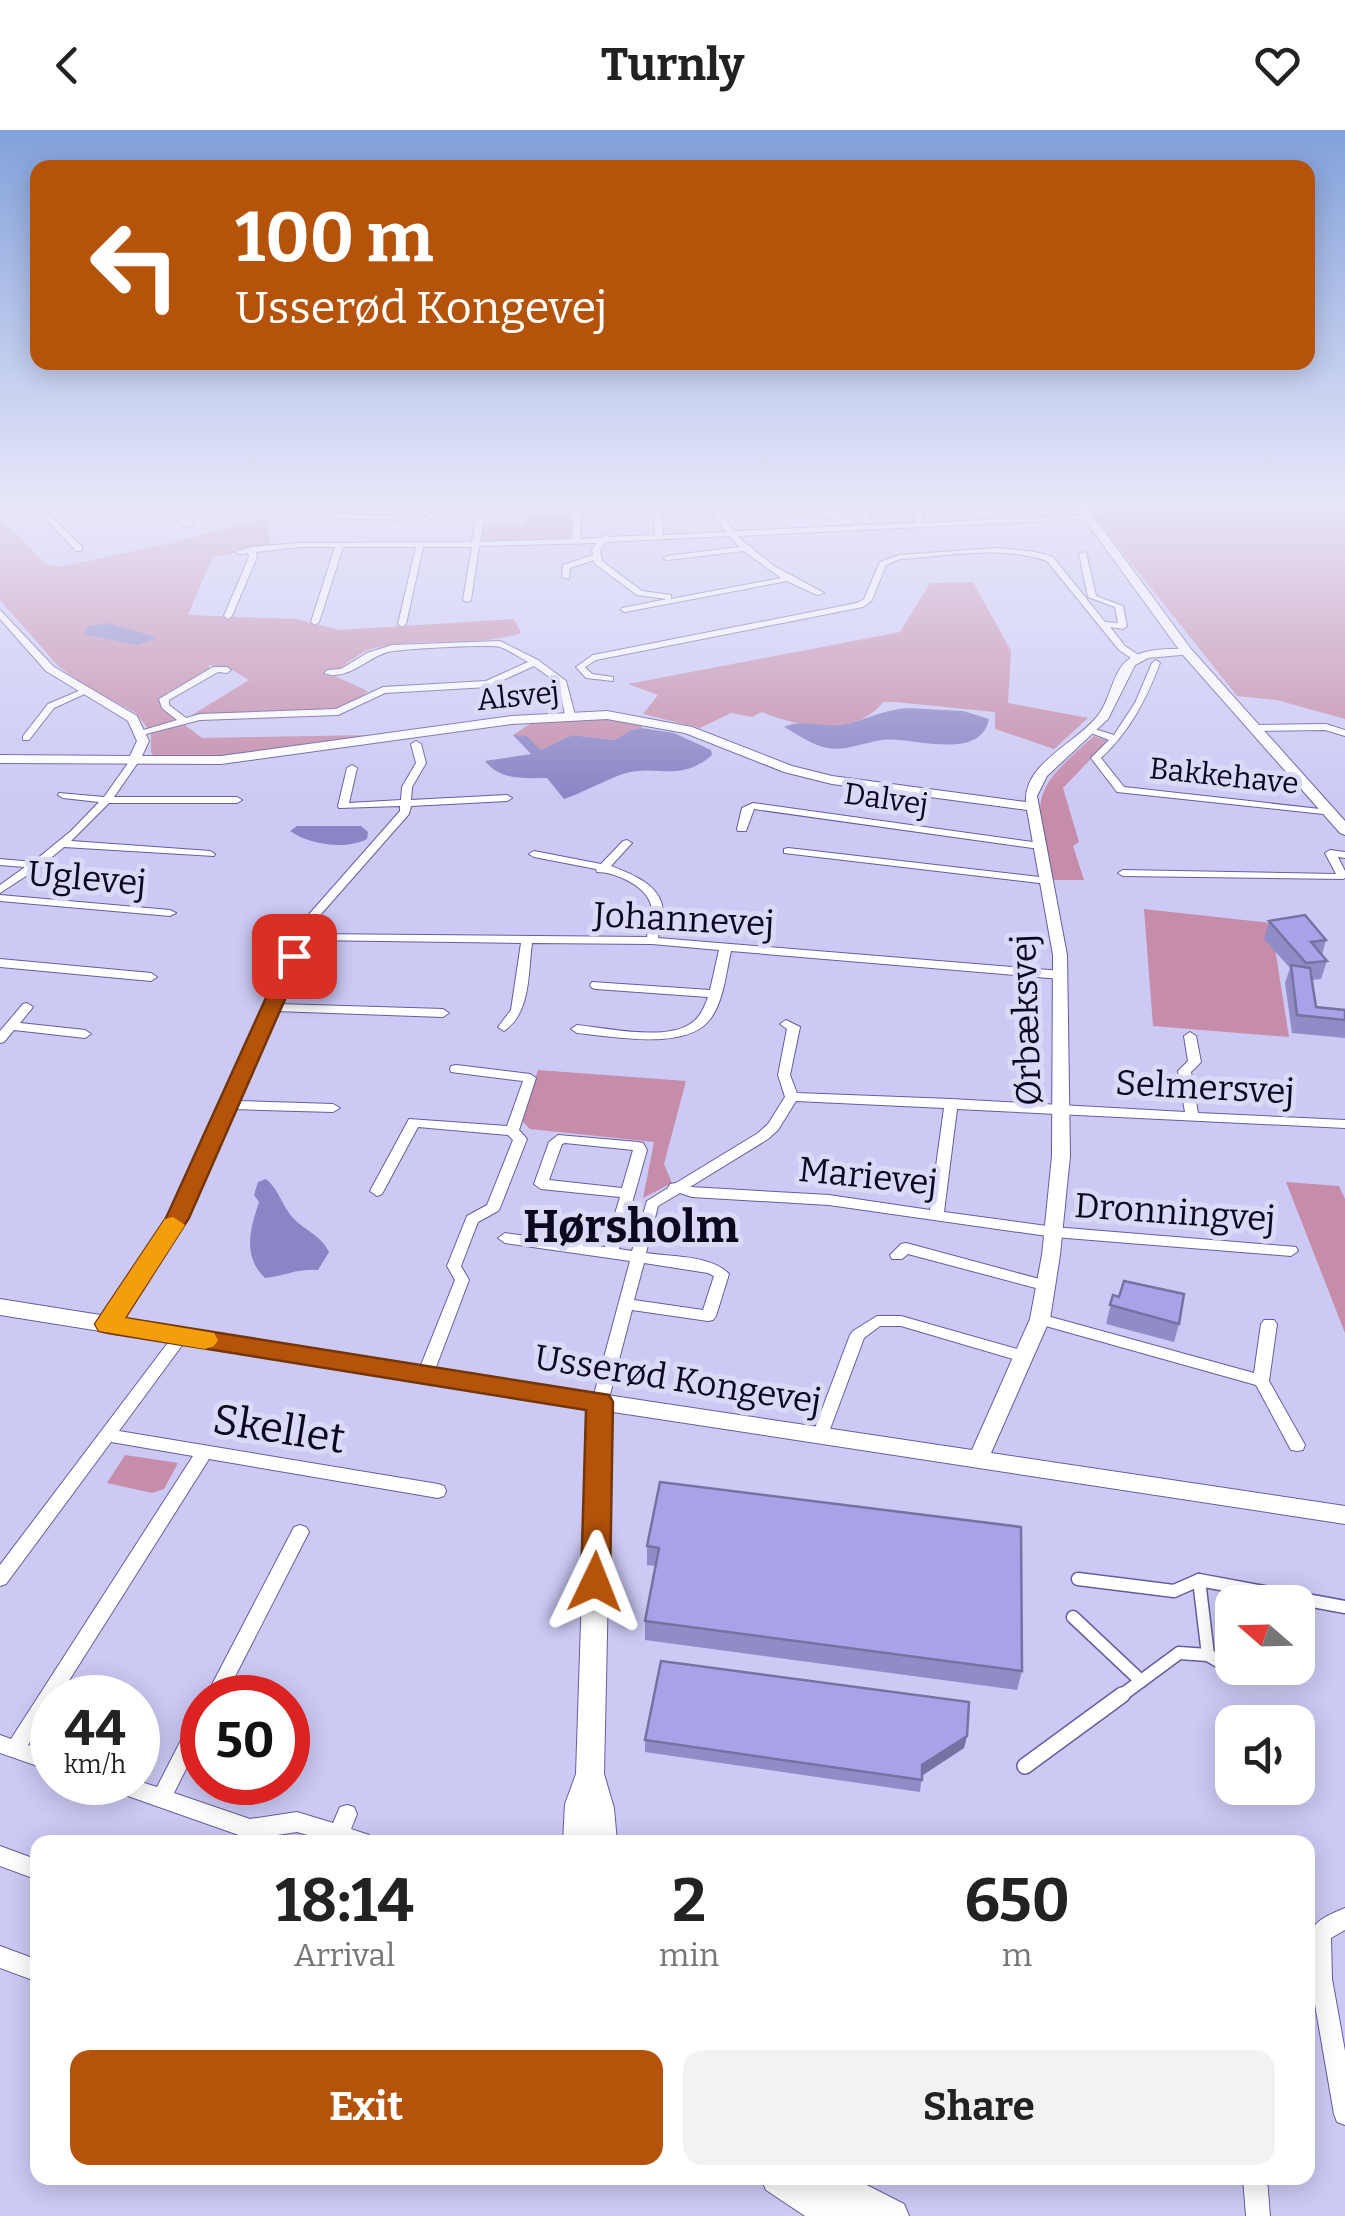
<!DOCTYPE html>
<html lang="en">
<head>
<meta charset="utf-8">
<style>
	:root { --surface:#fff; --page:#f2f2f2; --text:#222; --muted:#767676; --accent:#b45309 }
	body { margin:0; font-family:Bitter,serif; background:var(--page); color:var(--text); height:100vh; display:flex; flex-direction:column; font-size:38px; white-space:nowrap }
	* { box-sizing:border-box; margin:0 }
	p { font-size:32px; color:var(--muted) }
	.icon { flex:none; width:55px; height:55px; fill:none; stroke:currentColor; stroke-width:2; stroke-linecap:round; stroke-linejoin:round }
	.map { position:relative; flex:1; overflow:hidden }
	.drawer { position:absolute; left:30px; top:1705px; width:1285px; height:350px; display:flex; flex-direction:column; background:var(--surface); border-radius:20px; box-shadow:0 5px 25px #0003 }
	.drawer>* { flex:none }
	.top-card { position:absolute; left:30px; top:30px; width:1285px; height:210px; border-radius:20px; box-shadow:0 5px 25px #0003; background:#b45309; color:#fff; overflow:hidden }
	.needle { width:65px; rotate:290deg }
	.fabs { position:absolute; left:1215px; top:1455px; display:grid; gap:20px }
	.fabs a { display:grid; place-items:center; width:100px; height:100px; border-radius:20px; background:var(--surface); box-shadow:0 5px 25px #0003; font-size:50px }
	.speed { position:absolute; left:30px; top:1545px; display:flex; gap:20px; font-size:50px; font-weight:700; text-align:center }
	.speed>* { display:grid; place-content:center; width:130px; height:130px; border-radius:50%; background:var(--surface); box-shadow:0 5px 25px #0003; line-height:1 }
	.speed small { font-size:25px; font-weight:400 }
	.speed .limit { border:15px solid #d22; background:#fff; color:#111 }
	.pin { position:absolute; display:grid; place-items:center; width:85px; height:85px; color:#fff; margin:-42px; border-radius:20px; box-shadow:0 5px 15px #0006 }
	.me { position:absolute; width:110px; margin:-55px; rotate:2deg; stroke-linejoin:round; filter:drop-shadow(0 0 8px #0008) }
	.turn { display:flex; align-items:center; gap:35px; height:210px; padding:0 40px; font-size:45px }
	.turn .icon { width:130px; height:130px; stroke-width:2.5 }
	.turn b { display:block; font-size:70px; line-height:85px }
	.eta { display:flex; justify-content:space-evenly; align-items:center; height:170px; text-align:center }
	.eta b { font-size:60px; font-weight:700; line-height:70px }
	.button { display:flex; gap:20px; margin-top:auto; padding:20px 40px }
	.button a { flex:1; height:115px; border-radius:20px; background:var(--accent); color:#fff; font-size:40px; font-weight:700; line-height:115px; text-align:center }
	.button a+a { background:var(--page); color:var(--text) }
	header { display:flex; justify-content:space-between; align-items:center; height:130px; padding:0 40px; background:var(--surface); font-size:45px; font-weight:700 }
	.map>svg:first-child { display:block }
	.green { fill:#c58daa }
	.water { fill:#8a85c5 }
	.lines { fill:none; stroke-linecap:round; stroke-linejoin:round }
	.pedestrian-far1-casing { stroke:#655e9d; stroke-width:15 }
	.pedestrian-casing { stroke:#655e9d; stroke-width:18 }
	.minor-casing { stroke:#655e9d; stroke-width:2 }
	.tertiary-casing { stroke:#655e9d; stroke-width:2 }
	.secondary-casing { stroke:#655e9d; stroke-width:2 }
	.pedestrian-far1 { stroke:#fff; stroke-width:12 }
	.pedestrian { stroke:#fff; stroke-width:15 }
	.minor { fill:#fff; fill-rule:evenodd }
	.tertiary { fill:#fff; fill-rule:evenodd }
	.secondary { fill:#fff; fill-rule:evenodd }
	.wall { fill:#908cc8 }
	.shaded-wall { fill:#7672a2 }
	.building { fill:#a8a3e8; stroke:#7672a2; stroke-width:2.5 }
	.route { fill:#b45309; stroke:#753606; stroke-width:2.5 }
	.slow { fill:#f59e0b }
	.labels { text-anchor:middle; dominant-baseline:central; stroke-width:10; stroke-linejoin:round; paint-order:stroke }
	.far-street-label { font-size:30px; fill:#0b071e; stroke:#dad9f6 }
	.street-label { font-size:35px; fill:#0b071e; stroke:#dad9f6 }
	.near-street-label { font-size:42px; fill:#0b071e; stroke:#dad9f6 }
	.district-label { font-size:45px; font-weight:bold; fill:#0b071e; stroke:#dad9f6 }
</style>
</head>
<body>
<header><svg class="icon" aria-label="back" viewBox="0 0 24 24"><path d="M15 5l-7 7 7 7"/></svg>Turnly<svg class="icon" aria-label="heart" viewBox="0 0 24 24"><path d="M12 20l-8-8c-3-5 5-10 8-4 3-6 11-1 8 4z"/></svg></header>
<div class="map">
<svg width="1345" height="2086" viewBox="0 0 1345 2086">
	<rect width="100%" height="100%" fill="#cccaf5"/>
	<!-- green -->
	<g class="green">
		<path d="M1089,375H1345V589L1277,570L1237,566L1093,385Z"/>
		<path d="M571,383V407L481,413L482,396L523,394L527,384Z"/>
		<path d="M0,387L45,434L59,437L168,414L267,387L270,414L212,428L188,485L296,489L340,500L514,489L521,503C474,518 426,507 379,517C361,520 346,534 332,545L368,561L350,575L335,580L192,585L249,550L229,538L209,535V540L168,562L160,571L161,577L202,608L370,605L222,626H154L151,622V603L136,583L87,557L59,537L0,470Z"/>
		<path d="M973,452L1011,521L1008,573L1088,588L1054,619L995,599V582L896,572H883C857,607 796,597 762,582L752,587L731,583L700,598L643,584L658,565L628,554L900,502L930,453Z"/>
		<path d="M539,588H593L642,594V598L631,600L615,610L572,605L541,620L513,605Z"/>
		<path d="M1094,606L1108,611L1063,658L1079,712L1073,716L1084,750H1054C1032,669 1030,661 1094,606Z"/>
		<path d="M1144,779L1271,793L1289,907L1153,896Z"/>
		<path d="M538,940L686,951L664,1034L672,1053L643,1068L654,1012L530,999L521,990Z"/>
		<path d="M1286,1052L1339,1056L1345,1069V1203Z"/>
		<path d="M125,1325L178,1333L164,1359L152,1363L107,1353Z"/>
	</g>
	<!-- water -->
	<g class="water">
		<path d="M109,493L158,508L137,515L83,504L88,496Z"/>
		<path d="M908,578L963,581L989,589C980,633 910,606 882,610C862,613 847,621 827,618C812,615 797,604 784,597C800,589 821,597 839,595C863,592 883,579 908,578Z"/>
		<path d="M642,598L674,603L711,620L712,625C679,654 656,633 623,644C603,651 584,662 564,669L547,648C524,648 501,651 485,631L531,624L513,605L527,606L541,620L572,605L615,610L631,600Z"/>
		<path d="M297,696H361L368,702L367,709C345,720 310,715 290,701Z"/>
		<path d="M266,1049C278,1059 280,1070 289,1083C301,1100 320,1103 329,1122L318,1140C298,1138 285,1146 265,1148C242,1126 250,1099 259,1072L254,1065L258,1052Z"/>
	</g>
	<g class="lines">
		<!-- pedestrian-far1 casing -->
		<g class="pedestrian-far1-casing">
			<g id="pedestrian-far1">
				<path d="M1078,1449L1174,1461L1199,1450L1345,1477"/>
				<path d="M1199,1450L1208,1525"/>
				<path d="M1073,1487L1141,1551"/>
				<path d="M1118,1568L1179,1523L1208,1525L1220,1532"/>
			</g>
		</g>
		<!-- pedestrian casing -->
		<g class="pedestrian-casing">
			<path id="pedestrian" d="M1025,1636L1122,1565"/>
		</g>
		<!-- minor casing -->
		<g class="minor-casing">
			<g id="minor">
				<path d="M32,375H40L82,417V421H76Z"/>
				<path d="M152,375H161L194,395L187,397Z"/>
				<path d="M438,375H446L429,391L336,388L332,386L336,384L427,387Z"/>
				<path d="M708,375H715L734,401L915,393L914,375H922L923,393L1086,385L1090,387L1086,389L737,406L774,436L824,463L817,465L787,451L625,482L621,480L622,478L667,469L637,465L595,434L594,430L570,438L569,449L562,447L563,435L593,425L592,420L597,413L479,416L471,470L467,472L463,470L472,417H423L406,494L402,497L398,494L416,417H343L319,492L315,495L311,492L335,417H300L256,422L257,427L232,486L228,489L224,486L249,427L248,423L239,424L235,422L251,417L300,413L472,412L476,387L480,385L484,387L480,412L572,409L574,378L578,376L582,378L580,409L601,408L605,405L609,407L655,405L654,383L658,381L662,383L663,405L726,402ZM730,406L739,417L667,426L663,428L667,430L744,421L781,448L671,469V465L642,461L602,431L600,420L605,412Z"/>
				<path d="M813,375C828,375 843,388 856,393C841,398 825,385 813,375Z"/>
				<path d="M860,375H868L871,394L864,392Z"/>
				<path d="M997,418L1035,422L1053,427L1105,492L1118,493L1115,477L1088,467L1079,424L1086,422L1096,466L1123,476L1127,496L1123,499L1110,497L1125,516L1140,526V530H1134L1119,520L1047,431C1000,415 949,426 900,429L886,435L872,470L863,477L596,530L585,537L592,544L613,547V551L586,548L576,537L593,525L857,473L864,469L880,432L899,425Z"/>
				<path d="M500,511L538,530L566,551L575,585L573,587L565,585L559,554L534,536L488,557L385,563L338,585L200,590L142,605L137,602L177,590L162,578L159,569L213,537H227L231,540L227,543L218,542L169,570V575L186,588L200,584L336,579L383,557L486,551L528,532C519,527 509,520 500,517C489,514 401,519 388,522C366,528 347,552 324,543L328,540L341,539L367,523L392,515Z"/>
				<path d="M1156,530L1160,533C1146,570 1130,601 1101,628L1124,657L1329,680L1334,683L1333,685L1117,662L1091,628L1109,610L1086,601L1091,598L1114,605L1135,573L1152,533Z"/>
				<path d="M81,560L89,562L54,578L29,610H23V606L48,574Z"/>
				<path d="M1326,594L1345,600V606L1325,600L1255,601L1250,598L1255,595Z"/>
				<path d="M416,611L421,614L426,633L412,657L411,670L507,665L512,668L507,671L411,676L409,684L315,791L310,804L647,807C648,798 653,784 651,775C646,755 614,742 597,742L596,739L534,727L529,724L534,721L601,734L623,711L627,710L632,713L611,736C629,743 657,753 662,775C664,784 659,799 658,808L1061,841L1067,845L1061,849L731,821C726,842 724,870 711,888C687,922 613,906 577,903L571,899L577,895C607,898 664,911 690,894C700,888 704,878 708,867L596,859L592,858L590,855L592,852L710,860L719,820L652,814L532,813C528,843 531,883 504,901L498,897L511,880L521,813L307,810L279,874L443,879L449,883L443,887L276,881L236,971L333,974L340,978L333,982L232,979L184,1088L167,1120L113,1198H103L100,1194L103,1190L154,1118L170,1088L304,790L400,681V676L339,678L338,676L347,638L352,635L357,638L349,673L401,670L402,657L416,633L411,614Z"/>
				<path d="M134,628L139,631L114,667H237L242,670L237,673H109L71,711L210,721L215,724L214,726L64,717L40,737L0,763V755L25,737L0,735V729L33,732L71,701L99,672L63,668L58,665L59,663L104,667L131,629Z"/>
				<path d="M753,673L1040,713L1045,716L1040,719L754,679L746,701H738L737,699L742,678Z"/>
				<path d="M788,718L1048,748L1053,751L1048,754L784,723V719Z"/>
				<path d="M1330,720L1345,722V728L1338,727L1345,741V748L1343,749L1123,746L1118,743L1123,740L1336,744L1325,723Z"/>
				<path d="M0,765L170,780L176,783L170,786L0,771Z"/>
				<path d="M0,829L151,843L157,847L151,851L0,837Z"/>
				<path d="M27,873L33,877L20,893L85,900L91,904L85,908L14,900L4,912L0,913V901L23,874Z"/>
				<path d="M786,890L800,897L790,945L797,963L951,969L1185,982L1178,941L1188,931L1184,906L1190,902L1196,906L1201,932L1191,942L1198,983L1345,990V998L957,979L944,1082L1054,1097L1296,1117L1298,1121L1291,1126L1054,1107L829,1075L692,1067L680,1063L658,1076L646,1123C672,1127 711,1125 729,1144L716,1186L713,1190L708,1191L632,1180L608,1272L606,1276L600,1278L594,1276L592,1272L630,1131L505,1113L498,1108L505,1103L605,1117L620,1067L541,1059L534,1054L549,1012L558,1005L638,1012L643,1013L647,1020L619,1119L632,1121L647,1071L668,1058L670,1054L676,1053L758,1003L768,994L785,967L778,945L787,899L780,894ZM796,971L944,978L930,1080L829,1065L690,1057L768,1009L778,1000ZM565,1013L633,1020L622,1058L549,1050L562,1014ZM644,1133L708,1143L714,1146L703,1180L634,1170Z"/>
				<path d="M456,935L530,944L536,948L519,1000L527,1009L500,1078L498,1081L478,1092L461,1136L469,1150L433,1245L431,1249L425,1251L419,1249L417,1245L455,1150L447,1136L467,1086L487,1075L513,1010L508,1005L418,997L382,1064L377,1066L370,1061L409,989L507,996L523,951L451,942L450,939L451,936Z"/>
				<path d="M906,1113L1047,1151L1052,1152L1054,1156L1052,1160L1047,1161L908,1124L902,1129H892L890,1125L901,1114Z"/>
				<path d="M1040,1184L1254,1243L1261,1194L1264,1190H1274L1277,1194L1269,1251L1305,1315L1303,1320L1297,1321L1291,1320L1256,1255L1035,1193L1032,1189L1035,1185Z"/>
				<path d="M877,1186H901L1028,1222L1031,1226L1028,1230L1023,1232L901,1196H880L864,1208L826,1310L820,1312L814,1310L812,1306L850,1205L853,1201Z"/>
				<path d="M181,1200L186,1202L189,1206L186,1210L119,1301L438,1354L444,1356L446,1361L444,1366L438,1368L209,1329L58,1568H52V1577L28,1615L52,1623V1641L0,1623V1605L11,1609L193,1326L111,1312L6,1454L0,1456V1435L176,1202Z"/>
				<path d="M300,1395L306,1397L309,1402L224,1568H205L294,1397Z"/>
				<path d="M202,1580V1607L174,1663L250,1689L297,1682L333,1693L340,1677L347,1675L354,1677L357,1684L351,1699L369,1705L372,1712H332L297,1702L250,1709L108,1659L105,1652H138V1651L157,1657L195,1583Z"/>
				<path d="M0,1716L38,1730V1750L0,1736Z"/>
				<path d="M1345,1778V1800L1331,1808L1332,1849L1345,1921V1995L1337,1992L1334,1984L1313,1863L1308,1865V1843L1310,1842C1309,1801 1303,1795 1345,1778Z"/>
				<path d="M0,1816L38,1830V1852L0,1838Z"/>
				<path d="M1243,2048H1267L1270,2086H1246Z"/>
			</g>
		</g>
		<!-- tertiary casing -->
		<g class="tertiary-casing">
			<path id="tertiary" d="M0,480L54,537L137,586L149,611L142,626H221L512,586L607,581L692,597L792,636L832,646L1026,672C1023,633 1079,612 1099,584C1111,568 1113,540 1129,529C1145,518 1172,518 1191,520V524L1148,528L1135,535L1108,589L1047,646L1037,666L1067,825L1070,1026L1060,1125L1050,1189L991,1323L1345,1376V1394L600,1280L593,1277L590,1272L593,1267L600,1264L972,1320L1030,1189L1042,1125L1052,1026L1053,825L1027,680L832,654L784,642L685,603L607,589L512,594L221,634L0,633V625L130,626L137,611L128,591L46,541L0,489Z"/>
		</g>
		<!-- secondary casing -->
		<g class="secondary-casing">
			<g id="secondary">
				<path d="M1074,375H1085L1191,519L1345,691V705L1340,703L1183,525Z"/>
				<path d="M0,1169L608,1266L612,1272L604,1644L614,1678L617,1712H563L565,1674L576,1644L588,1279L0,1185Z"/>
				<path d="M761,2048H853L904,2074L909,2086H805L766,2060Z"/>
			</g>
		</g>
		<!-- pedestrian-far1 -->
		<use href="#pedestrian-far1" class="pedestrian-far1"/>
		<!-- pedestrian -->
		<use href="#pedestrian" class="pedestrian"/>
		<!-- minor -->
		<use href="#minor" class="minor"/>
		<!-- tertiary -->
		<use href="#tertiary" class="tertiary"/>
		<!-- secondary -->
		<use href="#secondary" class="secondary"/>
	</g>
	<!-- wall -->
	<g class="wall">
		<path d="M1269,791L1326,810L1322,825L1327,831L1321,849L1312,850L1316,877L1345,880V908L1292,903L1285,853L1290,838L1264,809Z"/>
		<path d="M1113,1165L1179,1194L1174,1212L1106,1194Z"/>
		<path d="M660,1352L1022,1541L1017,1560L645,1510V1491L656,1436L647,1435V1416Z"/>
		<path d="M967,1606L964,1618L922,1645L920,1662L645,1622V1610Z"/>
	</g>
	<!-- shaded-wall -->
	<path class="shaded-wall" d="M967,1606L964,1618L920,1647L922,1635Z"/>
	<!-- building -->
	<g class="building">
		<path d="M1305,785L1326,810L1311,812L1327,831L1306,833L1269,791Z"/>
		<path d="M1291,835L1310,838L1316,877L1345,880V890L1297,885Z"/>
		<path d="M1124,1151L1184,1164L1179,1194L1110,1175L1113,1165L1119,1167Z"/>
		<path d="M660,1352L1021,1397L1022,1541L645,1491L659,1418L647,1416Z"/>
		<path d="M661,1531L969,1572L967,1606L922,1635V1650L645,1610Z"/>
	</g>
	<!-- sky -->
	<linearGradient id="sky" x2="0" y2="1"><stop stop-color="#82a1da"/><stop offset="0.56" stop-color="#e8e7fa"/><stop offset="1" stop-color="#e8e7fa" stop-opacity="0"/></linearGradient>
	<rect width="1345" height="668" fill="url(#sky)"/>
	<!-- route -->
	<path class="route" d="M294,820L304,826L189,1088L125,1188L609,1265L613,1272L610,1452L606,1461L595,1464L585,1461L581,1452L586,1280L108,1203L99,1201L95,1194L166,1088L285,826Z"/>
	<!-- slow -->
	<path class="slow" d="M173,1087L185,1095L125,1188L214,1203L218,1210L214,1216L205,1219L99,1201L95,1194L165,1089Z"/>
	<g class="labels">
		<!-- far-street labels -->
		<g class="far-street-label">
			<text transform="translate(518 566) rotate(-6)">Alsvej</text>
			<text transform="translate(1224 646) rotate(6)">Bakkehave</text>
			<text transform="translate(886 669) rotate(8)">Dalvej</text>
		</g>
		<!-- street labels -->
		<g class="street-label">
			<text transform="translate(87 748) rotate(5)">Uglevej</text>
			<text transform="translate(684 789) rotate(3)">Johannevej</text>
			<text transform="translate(1026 890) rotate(-92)">Ørbæksvej</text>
			<text transform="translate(1205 957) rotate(3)">Selmersvej</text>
			<text transform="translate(868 1046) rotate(6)">Marievej</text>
			<text transform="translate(1175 1082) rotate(4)">Dronningvej</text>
			<text transform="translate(678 1249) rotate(9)">Usserød Kongevej</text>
		</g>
		<!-- near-street labels -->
		<g class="near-street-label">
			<text transform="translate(279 1299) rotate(9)">Skellet</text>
		</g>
		<!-- district labels -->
		<g class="district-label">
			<text x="631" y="1097">Hørsholm</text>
		</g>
	</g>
</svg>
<div class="fabs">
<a><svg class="needle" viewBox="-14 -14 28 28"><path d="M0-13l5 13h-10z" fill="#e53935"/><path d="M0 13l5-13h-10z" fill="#767676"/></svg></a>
<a><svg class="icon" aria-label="sound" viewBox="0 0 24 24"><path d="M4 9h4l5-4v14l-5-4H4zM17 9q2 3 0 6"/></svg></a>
</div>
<div class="speed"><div>44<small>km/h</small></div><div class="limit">50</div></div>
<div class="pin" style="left:294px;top:826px;background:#d93025"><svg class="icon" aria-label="arrive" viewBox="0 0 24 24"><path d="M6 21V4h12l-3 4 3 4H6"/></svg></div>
<svg class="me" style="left:595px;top:1452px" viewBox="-20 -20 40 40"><path d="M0-17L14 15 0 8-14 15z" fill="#b45309" stroke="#fff" stroke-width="4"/></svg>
<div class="top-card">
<div class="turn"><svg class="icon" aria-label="left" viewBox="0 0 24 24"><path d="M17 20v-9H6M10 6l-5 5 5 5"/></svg><div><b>100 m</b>Usserød Kongevej</div></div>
</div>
<section class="drawer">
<div class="eta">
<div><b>18:14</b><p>Arrival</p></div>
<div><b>2</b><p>min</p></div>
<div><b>650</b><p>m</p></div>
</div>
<div class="button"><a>Exit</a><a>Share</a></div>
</section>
</div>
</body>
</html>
